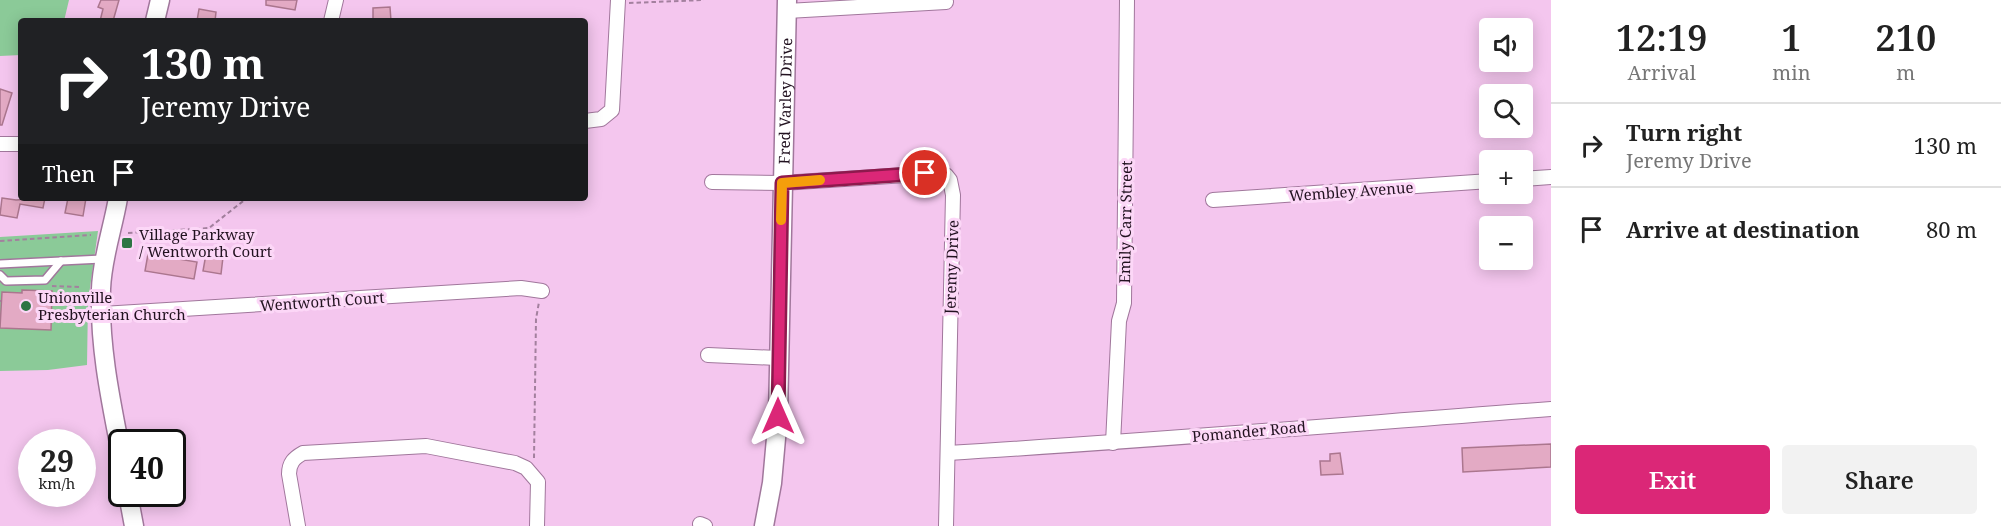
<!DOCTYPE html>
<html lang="en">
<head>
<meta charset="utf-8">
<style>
	:root { --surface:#fff; --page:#f2f2f2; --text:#222; --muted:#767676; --line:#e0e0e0; --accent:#db2777 }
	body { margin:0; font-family:"Noto Serif",serif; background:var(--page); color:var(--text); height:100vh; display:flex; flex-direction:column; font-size:22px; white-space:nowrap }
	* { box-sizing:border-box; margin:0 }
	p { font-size:20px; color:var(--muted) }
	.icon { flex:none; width:33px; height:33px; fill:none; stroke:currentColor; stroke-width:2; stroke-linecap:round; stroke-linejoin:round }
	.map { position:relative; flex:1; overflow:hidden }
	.sheet { display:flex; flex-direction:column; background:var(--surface); width:450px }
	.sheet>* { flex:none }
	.banner { position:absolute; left:18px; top:18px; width:570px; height:183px; border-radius:6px; box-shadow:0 3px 15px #0003; background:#202124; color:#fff; overflow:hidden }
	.fabs { position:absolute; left:1479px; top:18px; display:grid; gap:12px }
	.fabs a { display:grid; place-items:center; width:54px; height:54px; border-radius:6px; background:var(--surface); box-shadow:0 3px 15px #0003; font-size:30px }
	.speed { position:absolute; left:18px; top:429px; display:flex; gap:12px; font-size:30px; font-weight:700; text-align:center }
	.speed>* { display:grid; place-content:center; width:78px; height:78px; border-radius:50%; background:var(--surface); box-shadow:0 3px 15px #0003; line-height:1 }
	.speed small { font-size:15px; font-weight:400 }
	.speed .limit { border:3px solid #111; border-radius:9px; background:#fff; color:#111 }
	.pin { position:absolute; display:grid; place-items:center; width:51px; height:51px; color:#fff; margin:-26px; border:3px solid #fff; border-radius:50%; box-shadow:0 2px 6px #0007 }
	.me { position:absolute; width:66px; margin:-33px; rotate:0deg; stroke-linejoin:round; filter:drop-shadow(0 0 4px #0008) }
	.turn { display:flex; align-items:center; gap:21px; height:126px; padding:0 24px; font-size:27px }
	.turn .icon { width:78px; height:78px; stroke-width:2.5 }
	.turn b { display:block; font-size:42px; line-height:51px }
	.then { display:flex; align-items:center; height:57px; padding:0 24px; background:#0003; gap:12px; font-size:22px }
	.eta { display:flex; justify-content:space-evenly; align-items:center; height:102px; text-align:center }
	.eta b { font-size:36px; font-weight:600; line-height:42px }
	.action { display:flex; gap:12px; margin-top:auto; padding:12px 24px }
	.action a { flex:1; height:69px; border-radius:6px; background:var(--accent); color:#fff; font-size:24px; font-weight:600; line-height:69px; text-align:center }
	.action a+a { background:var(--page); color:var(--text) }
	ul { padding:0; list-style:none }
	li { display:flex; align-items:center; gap:18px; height:84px; padding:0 24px; border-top:2px solid var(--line) }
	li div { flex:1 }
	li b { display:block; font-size:22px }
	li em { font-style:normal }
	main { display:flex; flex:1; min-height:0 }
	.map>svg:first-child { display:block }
	.green { fill:#8bca98 }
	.building { fill:#e3aac4; stroke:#ab768e; stroke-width:1.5 }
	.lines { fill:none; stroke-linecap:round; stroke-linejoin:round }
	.lane-casing { stroke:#a1779c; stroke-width:10 }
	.street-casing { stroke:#a1779c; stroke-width:16 }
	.secondary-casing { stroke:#a1779c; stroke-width:21 }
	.path { stroke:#a3809e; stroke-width:2; stroke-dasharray:4.5 3; stroke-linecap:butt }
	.lane { stroke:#fff; stroke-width:7 }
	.street { stroke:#fff; stroke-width:14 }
	.secondary { stroke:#fff; stroke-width:18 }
	.route-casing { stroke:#8e194d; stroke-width:15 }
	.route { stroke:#db2777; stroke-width:10 }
	.slow { stroke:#f59e0b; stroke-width:10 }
	.poi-dot { fill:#2d7543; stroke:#fcd7f7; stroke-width:2 }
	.labels { text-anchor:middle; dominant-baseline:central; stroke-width:6; stroke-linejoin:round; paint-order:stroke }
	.street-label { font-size:15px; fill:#221220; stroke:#fcd7f7 }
	.poi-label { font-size:15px; fill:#221220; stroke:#fcd7f7; text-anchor:start }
</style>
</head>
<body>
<main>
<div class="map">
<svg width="1551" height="526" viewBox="0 0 1551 526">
	<rect width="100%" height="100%" fill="#f4c6ee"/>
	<!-- green -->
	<g class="green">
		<path d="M0,0H69L64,21H21V55L0,56Z"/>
		<path d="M98,231L88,302L87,365L48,370L0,371V237Z"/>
	</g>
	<!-- building -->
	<g class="building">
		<path d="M101,0H119L113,21H100L103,9L98,7Z"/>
		<path d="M266,0H297L295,10L266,5Z"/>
		<path d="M390,7L391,21H373V8Z"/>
		<path d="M199,9L216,12L215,21H197Z"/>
		<path d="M0,89L12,93L2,125H0Z"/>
		<path d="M2,198L16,200L45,198L43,208L20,204L17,218L0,215Z"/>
		<path d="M68,198H86L83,216L65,213Z"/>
		<path d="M148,254L197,262L194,279L145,271Z"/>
		<path d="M206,254L223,257L221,274L203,271Z"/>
		<path d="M22,290L52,291L51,330L0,328L2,292L22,293Z"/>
		<path d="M1551,444V467L1463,472L1462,448Z"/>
		<path d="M1340,453L1343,474L1321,475L1320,461H1330V454Z"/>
	</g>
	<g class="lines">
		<!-- lane casing -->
		<g class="lane-casing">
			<g id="lane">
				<path d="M0,264L102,259"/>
				<path d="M0,275L6,281L45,280L61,261"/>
			</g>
		</g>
		<!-- street casing -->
		<g class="street-casing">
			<g id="street">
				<path d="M787,11L946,2"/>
				<path d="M331,21L336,0"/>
				<path d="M585,121L601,119L612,110L618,0"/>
				<path d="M0,144H21"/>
				<path d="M1522,179L1551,177"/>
				<path d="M712,182L782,183L937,173L946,175L950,180L953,195L946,526"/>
				<path d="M1213,200L1490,181"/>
				<path d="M102,314L521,288L542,291"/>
				<path d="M708,355L777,358"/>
				<path d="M1113,443L1119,321L1124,303L1127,0"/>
				<path d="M948,453C1149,441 1350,424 1551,409"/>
				<path d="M700,524L705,526"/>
				<path d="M298,526L289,474C289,463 294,458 303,453L426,446L515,463L526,468L538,482L537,526"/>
			</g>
		</g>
		<!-- secondary casing -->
		<g class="secondary-casing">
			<g id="secondary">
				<path d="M155,21L160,0"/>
				<path d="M118,198C113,228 102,258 101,289C99,347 111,402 122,458"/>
				<path d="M128,494L134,526"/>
				<path id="s1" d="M764,526L772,483L778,416L787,0"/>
			</g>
		</g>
		<!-- path -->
		<g class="path">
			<path d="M629,3L704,0"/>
			<path d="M128,233L209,228L247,198"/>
			<path d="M0,241L91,235"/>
			<path d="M52,286L79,287"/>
			<path d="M0,301H1"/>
			<path d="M534,458L536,319L539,302"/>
		</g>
		<!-- lane -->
		<use href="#lane" class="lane"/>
		<!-- street -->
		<use href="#street" class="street"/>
		<!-- secondary -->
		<use href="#secondary" class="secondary"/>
	</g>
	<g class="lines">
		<!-- route casing -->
		<g class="route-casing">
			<path id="route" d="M778,416L782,183L925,173"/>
		</g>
		<!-- route -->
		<use href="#route" class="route"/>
		<!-- slow -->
		<path class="slow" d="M781,220L782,183L820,180"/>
	</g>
	<!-- markers -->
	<g class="poi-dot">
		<rect x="121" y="237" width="12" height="12" rx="3"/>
		<circle cx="26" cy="306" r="6"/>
	</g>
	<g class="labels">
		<!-- street labels -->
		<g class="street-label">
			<text stroke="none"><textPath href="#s1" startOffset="426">Fred Varley Drive</textPath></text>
			<text transform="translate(1351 191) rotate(-4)">Wembley Avenue</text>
			<text transform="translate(1125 222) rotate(-89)">Emily Carr Street</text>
			<text transform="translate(951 267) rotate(-88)">Jeremy Drive</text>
			<text transform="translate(322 301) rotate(-4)">Wentworth Court</text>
			<text transform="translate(1249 431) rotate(-5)">Pomander Road</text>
		</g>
		<!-- poi labels -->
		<g class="poi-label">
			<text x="139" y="234">Village Parkway<tspan x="139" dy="17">/ Wentworth Court</tspan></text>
			<text x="38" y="297">Unionville<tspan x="38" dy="17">Presbyterian Church</tspan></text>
		</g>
	</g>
</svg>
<div class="fabs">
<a><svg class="icon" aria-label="sound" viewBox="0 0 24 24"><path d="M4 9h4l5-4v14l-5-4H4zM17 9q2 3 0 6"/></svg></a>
<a><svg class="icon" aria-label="search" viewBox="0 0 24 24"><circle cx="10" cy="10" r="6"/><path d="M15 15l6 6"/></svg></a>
<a>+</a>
<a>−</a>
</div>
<div class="speed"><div>29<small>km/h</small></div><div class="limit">40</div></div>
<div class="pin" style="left:925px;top:173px;background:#d93025"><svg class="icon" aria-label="arrive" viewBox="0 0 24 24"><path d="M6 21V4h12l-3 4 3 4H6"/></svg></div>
<svg class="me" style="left:778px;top:416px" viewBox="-20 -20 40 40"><path d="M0-17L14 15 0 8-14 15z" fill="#db2777" stroke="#fff" stroke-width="4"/></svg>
<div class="banner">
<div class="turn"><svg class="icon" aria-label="right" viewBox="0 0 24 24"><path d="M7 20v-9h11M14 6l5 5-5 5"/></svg><div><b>130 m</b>Jeremy Drive</div></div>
<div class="then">Then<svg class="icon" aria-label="arrive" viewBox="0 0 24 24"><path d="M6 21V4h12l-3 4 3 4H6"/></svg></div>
</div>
</div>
<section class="sheet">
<div class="eta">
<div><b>12:19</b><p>Arrival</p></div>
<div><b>1</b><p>min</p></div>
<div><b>210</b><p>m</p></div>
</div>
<ul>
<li><svg class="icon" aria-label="right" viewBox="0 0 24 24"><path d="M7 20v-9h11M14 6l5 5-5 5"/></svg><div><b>Turn right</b><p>Jeremy Drive</p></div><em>130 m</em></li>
<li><svg class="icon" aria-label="arrive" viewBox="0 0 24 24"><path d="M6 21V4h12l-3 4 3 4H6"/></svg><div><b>Arrive at destination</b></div><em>80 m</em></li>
</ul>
<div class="action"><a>Exit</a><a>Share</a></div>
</section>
</main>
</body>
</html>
